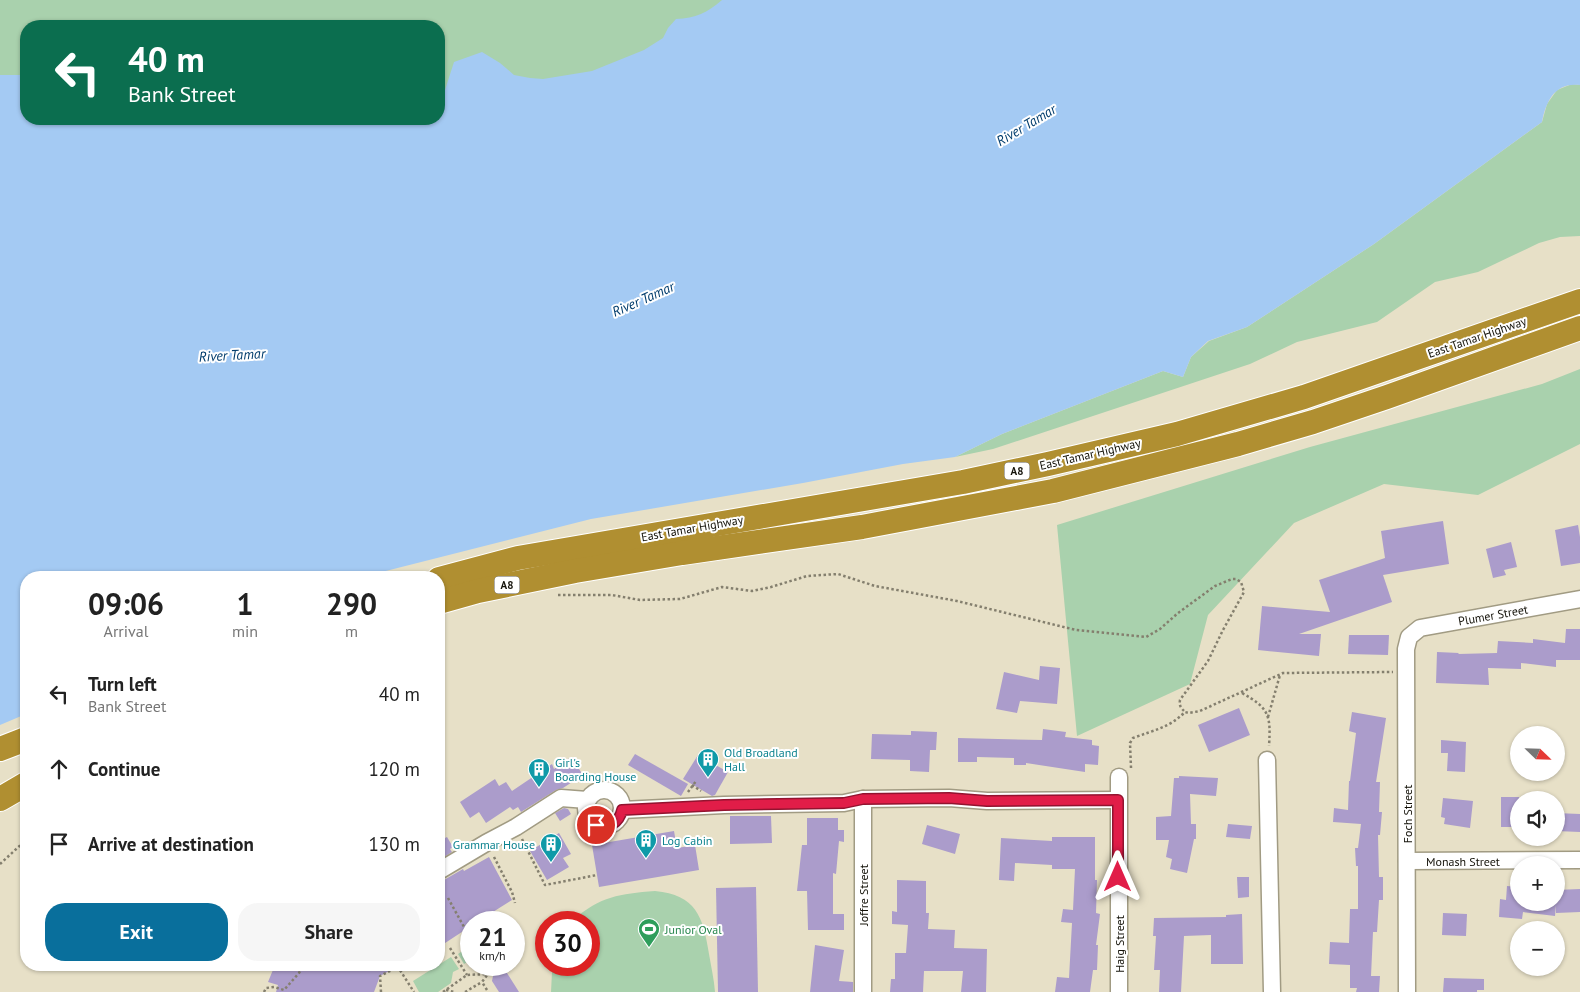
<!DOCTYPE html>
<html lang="en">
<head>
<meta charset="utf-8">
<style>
	:root { --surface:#fff; --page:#f6f6f6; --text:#222; --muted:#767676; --accent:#096f9c }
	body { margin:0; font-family:"PT Sans",sans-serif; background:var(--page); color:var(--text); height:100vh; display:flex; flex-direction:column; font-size:19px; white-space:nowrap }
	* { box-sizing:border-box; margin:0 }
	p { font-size:16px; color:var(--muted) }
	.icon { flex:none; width:28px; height:28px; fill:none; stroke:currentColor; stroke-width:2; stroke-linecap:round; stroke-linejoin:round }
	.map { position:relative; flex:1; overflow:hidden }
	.sheet { position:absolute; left:20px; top:571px; width:425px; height:400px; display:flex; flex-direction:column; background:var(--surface); border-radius:20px; box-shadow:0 1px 4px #0004 }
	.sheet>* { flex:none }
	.hud { position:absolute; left:20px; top:20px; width:425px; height:105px; border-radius:20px; box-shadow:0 1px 4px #0004; background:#0b6e4f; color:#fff; overflow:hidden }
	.needle { width:32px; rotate:113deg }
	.buttons { position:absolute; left:1510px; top:726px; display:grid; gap:10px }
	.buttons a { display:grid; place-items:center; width:55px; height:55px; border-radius:50%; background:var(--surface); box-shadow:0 1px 4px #0004; font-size:25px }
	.speed { position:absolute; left:460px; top:911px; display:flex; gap:10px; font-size:25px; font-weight:700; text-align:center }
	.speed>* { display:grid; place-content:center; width:65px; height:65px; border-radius:50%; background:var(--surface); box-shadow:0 1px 4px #0004; line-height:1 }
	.speed small { font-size:12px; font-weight:400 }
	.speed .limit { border:8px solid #d22; background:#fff; color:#111 }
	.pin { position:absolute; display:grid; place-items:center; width:42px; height:42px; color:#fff; margin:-21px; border:2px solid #fff; border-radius:50%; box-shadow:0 1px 5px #0007 }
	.me { position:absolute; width:55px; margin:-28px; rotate:0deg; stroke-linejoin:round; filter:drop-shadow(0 0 4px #0008) }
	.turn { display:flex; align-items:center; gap:18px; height:105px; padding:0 25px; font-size:22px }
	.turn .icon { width:65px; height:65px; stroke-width:2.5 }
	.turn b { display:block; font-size:35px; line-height:42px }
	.eta { display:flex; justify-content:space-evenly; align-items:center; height:85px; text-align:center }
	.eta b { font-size:30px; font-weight:800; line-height:35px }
	.primary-button { display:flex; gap:10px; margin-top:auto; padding:10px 25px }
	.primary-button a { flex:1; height:58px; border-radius:20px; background:var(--accent); color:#fff; font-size:20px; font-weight:800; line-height:58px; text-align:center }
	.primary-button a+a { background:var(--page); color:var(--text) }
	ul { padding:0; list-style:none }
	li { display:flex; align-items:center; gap:15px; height:75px; padding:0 25px }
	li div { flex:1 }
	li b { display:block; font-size:19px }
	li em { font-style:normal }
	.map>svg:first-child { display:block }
	.green { fill:#a9d1ad; fill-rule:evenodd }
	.water { fill:#a4caf3 }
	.building { fill:#ab9ccb }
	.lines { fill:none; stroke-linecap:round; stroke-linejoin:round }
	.minor-casing { stroke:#a19b83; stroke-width:19 }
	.highway-casing { stroke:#fff; stroke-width:26 }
	.path { stroke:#847f6e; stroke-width:2.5; stroke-dasharray:2.5 2.5; stroke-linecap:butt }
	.minor { stroke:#fff; stroke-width:16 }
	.highway { stroke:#b08f31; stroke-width:24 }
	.route-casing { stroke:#92132f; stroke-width:12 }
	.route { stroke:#e11d48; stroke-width:9 }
	.labels { text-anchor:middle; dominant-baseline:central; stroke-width:4; stroke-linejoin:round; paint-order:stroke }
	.shield { fill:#fff; stroke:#5a5852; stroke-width:1 }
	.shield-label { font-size:11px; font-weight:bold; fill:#131108 }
	.street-label { font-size:12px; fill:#131108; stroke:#fff }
	.culture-label { font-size:12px; fill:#0d838f; stroke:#fff; text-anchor:start }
	.leisure-label { font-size:12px; fill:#27864d; stroke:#fff; text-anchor:start }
	.water-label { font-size:14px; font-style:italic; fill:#003c6c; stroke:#fff }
</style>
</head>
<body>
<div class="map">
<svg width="1580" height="992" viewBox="0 0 1580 992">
	<rect width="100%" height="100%" fill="#e7e0c7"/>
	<!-- green -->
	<g class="green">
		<path d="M0,0H811L0,268ZM26,26H439V119H26Z"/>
		<path d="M1572,84L1580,85V236L1560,237L1539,243L1478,272L1435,282L1377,322L1297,342L1250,364L993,449L955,457L1002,434L1163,371L1183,377L1191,357L1209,341L1247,327L1374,244L1542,122L1547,104L1557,90Z"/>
		<path d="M1580,369V444L1478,495L1384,484L1294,523L1208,615L1190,684L1077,736L1057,525L1310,447L1542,384Z"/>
		<path d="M655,891C696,895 703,916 709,954C711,966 714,979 715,992H551L552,972L553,965H589V922H572L573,920C601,896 619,894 655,891Z"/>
		<path d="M471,945V962L469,961L464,964L458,954Z"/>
		<path d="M451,957L459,969L453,972L451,983L438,992H419L413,981Z"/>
	</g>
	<!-- water -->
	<path class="water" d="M722,0H1580V85C1555,82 1546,101 1542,122L1374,244L1247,327L1208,341L1191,357L1183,377L1163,371L1002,434L955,457L903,464L803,483L591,519L362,577L26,578V714L0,725V75H26V119H439V98L445,90L454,62L482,52L500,63L514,75L530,78L543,79L592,71L644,50L663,38L668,28L676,19C696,18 707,13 722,0Z"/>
	<!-- building -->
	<g class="building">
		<path d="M1443,521L1449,564L1383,575L1392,602L1299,634H1321L1319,656L1258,650L1262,606L1330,612L1319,580L1385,558L1381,531Z"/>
		<path d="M1578,525L1580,537V563L1561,566L1555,530Z"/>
		<path d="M1511,542L1517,567L1504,570L1506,575L1493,578L1486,549Z"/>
		<path d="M1566,629H1580V660H1556V667L1521,663V669L1488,668L1489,685L1436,683L1437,652L1459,653L1458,654L1497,653L1498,641L1533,643V639L1565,643Z"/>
		<path d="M1349,635H1389L1388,655L1348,654Z"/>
		<path d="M1040,666L1060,668L1057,704L1020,701L1017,713L996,709L1004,672L1039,680Z"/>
		<path d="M1239,708L1250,735L1209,752L1198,725Z"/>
		<path d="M1352,712L1386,718L1376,782H1380L1379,812H1382L1380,835H1378L1379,877H1383V900H1379L1377,932H1373L1371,976H1380L1379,992H1356L1357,988H1350V965L1329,964L1330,942L1349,943L1350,909H1358V866H1356L1355,848H1358L1361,824L1333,822L1334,808L1348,810L1349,781H1350L1356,733L1349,731Z"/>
		<path d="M1043,729L1066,732L1065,737L1092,740V745L1099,746L1098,765L1085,764V772L1026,763V765H1014V758L977,757V762H958V738L1042,740Z"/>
		<path d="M911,731L937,732L936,750H930L929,772L910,771V760L871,759L872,734L911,735Z"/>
		<path d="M1441,740L1466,742L1465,772L1447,771L1448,753H1441Z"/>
		<path d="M635,754L688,784L681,796L628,765Z"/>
		<path d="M698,755L728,772L715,795L712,796L683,779Z"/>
		<path d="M571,757L583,775L563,788L556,790L521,812L518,807L513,810L510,807L486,823L479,812L470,818L460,802L495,779L499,786L506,782L512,791L552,764L554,769Z"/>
		<path d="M1179,776L1218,778L1216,796L1190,794L1191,824H1196V839H1194L1187,873L1170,869L1172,859L1166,857L1169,840H1156V817L1171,816L1174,778H1179Z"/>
		<rect x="1501" y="797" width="18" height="30"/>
		<path d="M1443,798L1473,801L1470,828L1444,824L1445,818L1441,817Z"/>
		<path d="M564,808L568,809L571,814L560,821L555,813Z"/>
		<path d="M1556,813L1580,814V832L1556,831Z"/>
		<path d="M730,816H771L772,843L730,844Z"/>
		<path d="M807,818H838V830H844V842L839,841L836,874L833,873V914H844V930H808L807,891H797L802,845H807Z"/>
		<path d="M1228,824L1252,826L1250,839L1226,837Z"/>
		<path d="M927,825L960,834L955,854L922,844Z"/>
		<path d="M674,831L677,848L695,845L699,870L599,887L592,845Z"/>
		<path d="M439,832L443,839L447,837L453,847L450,849L452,852L439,860Z"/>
		<path d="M559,833L571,854L563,858L569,867L547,880L530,851Z"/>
		<path d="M1052,837H1095V880H1097L1096,913L1100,914L1096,945H1098L1097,970H1093L1090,992H1055L1057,977L1069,978L1072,923L1061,922L1063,909L1073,910L1075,869H1052V865L1015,863L1014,881L999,880L1001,838L1052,841Z"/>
		<path d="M489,857L512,900L477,922H471V926L439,947V881L444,880L463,869L464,871Z"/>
		<path d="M1237,877H1249V897L1238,898Z"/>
		<path d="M897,880L926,881V913H929L928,929L955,930L954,948L987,949L986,992H961L963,971H924L923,992H890L891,979H895V953H906L908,925L892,924V911L897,912Z"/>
		<path d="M1507,886L1519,887V902H1556V890L1580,889V912L1556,913V905L1555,916L1523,912L1522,919L1499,917L1500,899L1506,900Z"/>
		<path d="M756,887L758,992H718L716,888Z"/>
		<path d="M1443,913L1467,914L1466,936L1442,935Z"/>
		<path d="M1242,914L1243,964H1211V935L1184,936L1181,992H1159L1160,970H1154L1156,936H1153L1154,918L1226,917V915Z"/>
		<path d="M815,945L844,950L839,981L853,982V992H810Z"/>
		<path d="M275,965H400L380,976L374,992H276L278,985L268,982Z"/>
		<path d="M502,970L507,973L519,992H499L492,981L493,976Z"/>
		<path d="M1444,978L1484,979V990H1477V992H1443Z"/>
	</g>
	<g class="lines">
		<!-- minor casing -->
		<g class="minor-casing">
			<g id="minor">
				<path d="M1267,760L1272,992"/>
				<path d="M1119,777V992"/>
				<circle cx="604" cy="808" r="18"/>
				<path d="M863,799V992"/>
				<path d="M622,810L724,805L844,803L863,799L949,798L987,801L1118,800"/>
				<path d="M1407,861L1580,860"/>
				<path d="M439,871L486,843L516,827L561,798L587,800"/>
				<path d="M1407,992L1406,649L1409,637L1420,628L1580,599"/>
			</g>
		</g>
		<!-- highway casing -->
		<g class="highway-casing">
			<g id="highway">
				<path d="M439,579L518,558L963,482L1048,464L1177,434L1304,397L1580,301"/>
				<path d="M439,602L478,591L575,571L682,553L862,527L1053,491L1238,444L1313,422L1387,397L1580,328"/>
				<path d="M0,749L26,739"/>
				<path d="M0,799L26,784"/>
			</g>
		</g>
		<!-- path -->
		<g class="path">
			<path d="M558,595H612L640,600L680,599L722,587L752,591L771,587L807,576L838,574L875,586L957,601L1076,630L1146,637L1160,629L1178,613L1215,586L1232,579H1236L1241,582L1244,592L1223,630L1208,661L1180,700C1179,706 1181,708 1185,712"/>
			<path d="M1242,693C1269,708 1271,715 1269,746"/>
			<path d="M1268,717L1280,675"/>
			<path d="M1131,768L1130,743L1133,738C1154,730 1169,728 1185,712L1189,713L1200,711L1283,673L1393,672"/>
			<path d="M692,785L701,791"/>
			<path d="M688,792L696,781"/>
			<path d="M522,839L545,885L597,875"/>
			<path d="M494,857L512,892L515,903"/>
			<path d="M0,864L26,840"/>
			<path d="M448,898L469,936"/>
			<path d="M450,948L467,975"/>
			<path d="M446,990L454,992"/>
			<path d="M487,990L482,982L488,974"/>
			<path d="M264,992L266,988L274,987L284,990L299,973L303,965"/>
			<path d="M381,992L380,976L398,967L414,992"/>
			<path d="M443,992L467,975L488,974L491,965"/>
			<path d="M465,992L482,982"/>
		</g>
		<!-- minor -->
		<use href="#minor" class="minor"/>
		<!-- highway -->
		<use href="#highway" class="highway"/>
	</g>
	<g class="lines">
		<!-- route casing -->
		<g class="route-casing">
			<path id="route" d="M596,825C609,829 619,823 622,810L724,805L844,803L863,799L949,798L987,801L1118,800V877"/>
		</g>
		<!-- route -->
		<use href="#route" class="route"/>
	</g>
	<!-- icons -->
	<defs>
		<g id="building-pin" transform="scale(1.125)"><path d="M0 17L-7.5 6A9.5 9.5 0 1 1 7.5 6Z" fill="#0f9aa8" stroke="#fff"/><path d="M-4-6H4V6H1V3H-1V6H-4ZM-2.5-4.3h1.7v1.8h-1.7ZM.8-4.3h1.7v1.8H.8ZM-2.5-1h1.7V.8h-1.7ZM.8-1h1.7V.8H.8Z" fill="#fff"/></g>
		<g id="stadium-pin" transform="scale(1.125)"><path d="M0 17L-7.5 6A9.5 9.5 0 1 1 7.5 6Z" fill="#2e9e5b" stroke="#fff"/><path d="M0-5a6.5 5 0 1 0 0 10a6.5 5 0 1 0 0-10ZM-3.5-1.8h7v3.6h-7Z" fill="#fff"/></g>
	</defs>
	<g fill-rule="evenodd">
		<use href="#building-pin" x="708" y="759"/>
		<use href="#building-pin" x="539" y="769"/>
		<use href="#building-pin" x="646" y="840"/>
		<use href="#building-pin" x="551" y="844"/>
		<use href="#stadium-pin" x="649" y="929"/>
	</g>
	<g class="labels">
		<!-- shield labels -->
		<g class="shield">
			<rect x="1004.5" y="462.5" width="25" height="17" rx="4"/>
			<rect x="494.5" y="576.5" width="25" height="17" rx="4"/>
		</g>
		<g class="shield-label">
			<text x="1017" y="471">A8</text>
			<text x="507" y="585">A8</text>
		</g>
		<!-- street labels -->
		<g class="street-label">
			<text transform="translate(1477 337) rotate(-19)">East Tamar Highway</text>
			<text transform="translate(1090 454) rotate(-13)">East Tamar Highway</text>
			<text transform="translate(692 528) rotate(-10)">East Tamar Highway</text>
			<text transform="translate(1493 615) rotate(-10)">Plumer Street</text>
			<text transform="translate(1407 814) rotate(-90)">Foch Street</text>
			<text x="1463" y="861">Monash Street</text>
			<text transform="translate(863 895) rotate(-90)">Joffre Street</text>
			<text transform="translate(1119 944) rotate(-90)">Haig Street</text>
		</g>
		<!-- culture labels -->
		<g class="culture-label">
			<text x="724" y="752">Old Broadland<tspan x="724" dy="14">Hall</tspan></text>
			<text x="555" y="762">Girl's<tspan x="555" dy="14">Boarding House</tspan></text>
			<text x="662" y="840">Log Cabin</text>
			<text x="535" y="844" text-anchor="end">Grammar House</text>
		</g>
		<!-- leisure labels -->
		<g class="leisure-label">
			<text x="665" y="929">Junior Oval</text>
		</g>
		<!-- water labels -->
		<g class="water-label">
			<text transform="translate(1026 125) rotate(-31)">River Tamar</text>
			<text transform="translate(643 299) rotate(-24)">River Tamar</text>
			<text transform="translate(232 355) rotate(-3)">River Tamar</text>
		</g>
	</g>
</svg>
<div class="buttons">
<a><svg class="needle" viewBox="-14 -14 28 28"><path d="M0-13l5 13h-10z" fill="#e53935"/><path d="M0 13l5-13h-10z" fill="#767676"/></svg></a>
<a><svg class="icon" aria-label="sound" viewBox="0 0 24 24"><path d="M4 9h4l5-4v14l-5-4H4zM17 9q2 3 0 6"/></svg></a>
<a>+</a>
<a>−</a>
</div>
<div class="speed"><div>21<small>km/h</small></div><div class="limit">30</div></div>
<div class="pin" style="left:596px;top:825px;background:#d93025"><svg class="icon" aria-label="arrive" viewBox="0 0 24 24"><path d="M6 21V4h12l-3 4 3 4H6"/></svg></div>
<svg class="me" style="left:1118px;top:877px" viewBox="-20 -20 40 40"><path d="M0-17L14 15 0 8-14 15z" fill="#e11d48" stroke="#fff" stroke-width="4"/></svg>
<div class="hud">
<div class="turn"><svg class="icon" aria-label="left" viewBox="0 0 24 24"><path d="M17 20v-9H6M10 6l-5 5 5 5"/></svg><div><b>40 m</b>Bank Street</div></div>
</div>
<section class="sheet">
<div class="eta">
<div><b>09:06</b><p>Arrival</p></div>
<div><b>1</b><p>min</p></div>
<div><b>290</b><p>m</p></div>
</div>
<ul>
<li><svg class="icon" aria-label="left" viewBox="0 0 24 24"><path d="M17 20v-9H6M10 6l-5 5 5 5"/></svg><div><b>Turn left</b><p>Bank Street</p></div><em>40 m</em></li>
<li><svg class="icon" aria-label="ahead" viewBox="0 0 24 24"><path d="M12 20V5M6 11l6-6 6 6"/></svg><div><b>Continue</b></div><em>120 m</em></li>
<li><svg class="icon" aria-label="arrive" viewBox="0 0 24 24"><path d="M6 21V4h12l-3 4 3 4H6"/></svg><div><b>Arrive at destination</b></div><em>130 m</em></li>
</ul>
<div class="primary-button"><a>Exit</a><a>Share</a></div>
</section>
</div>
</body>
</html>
